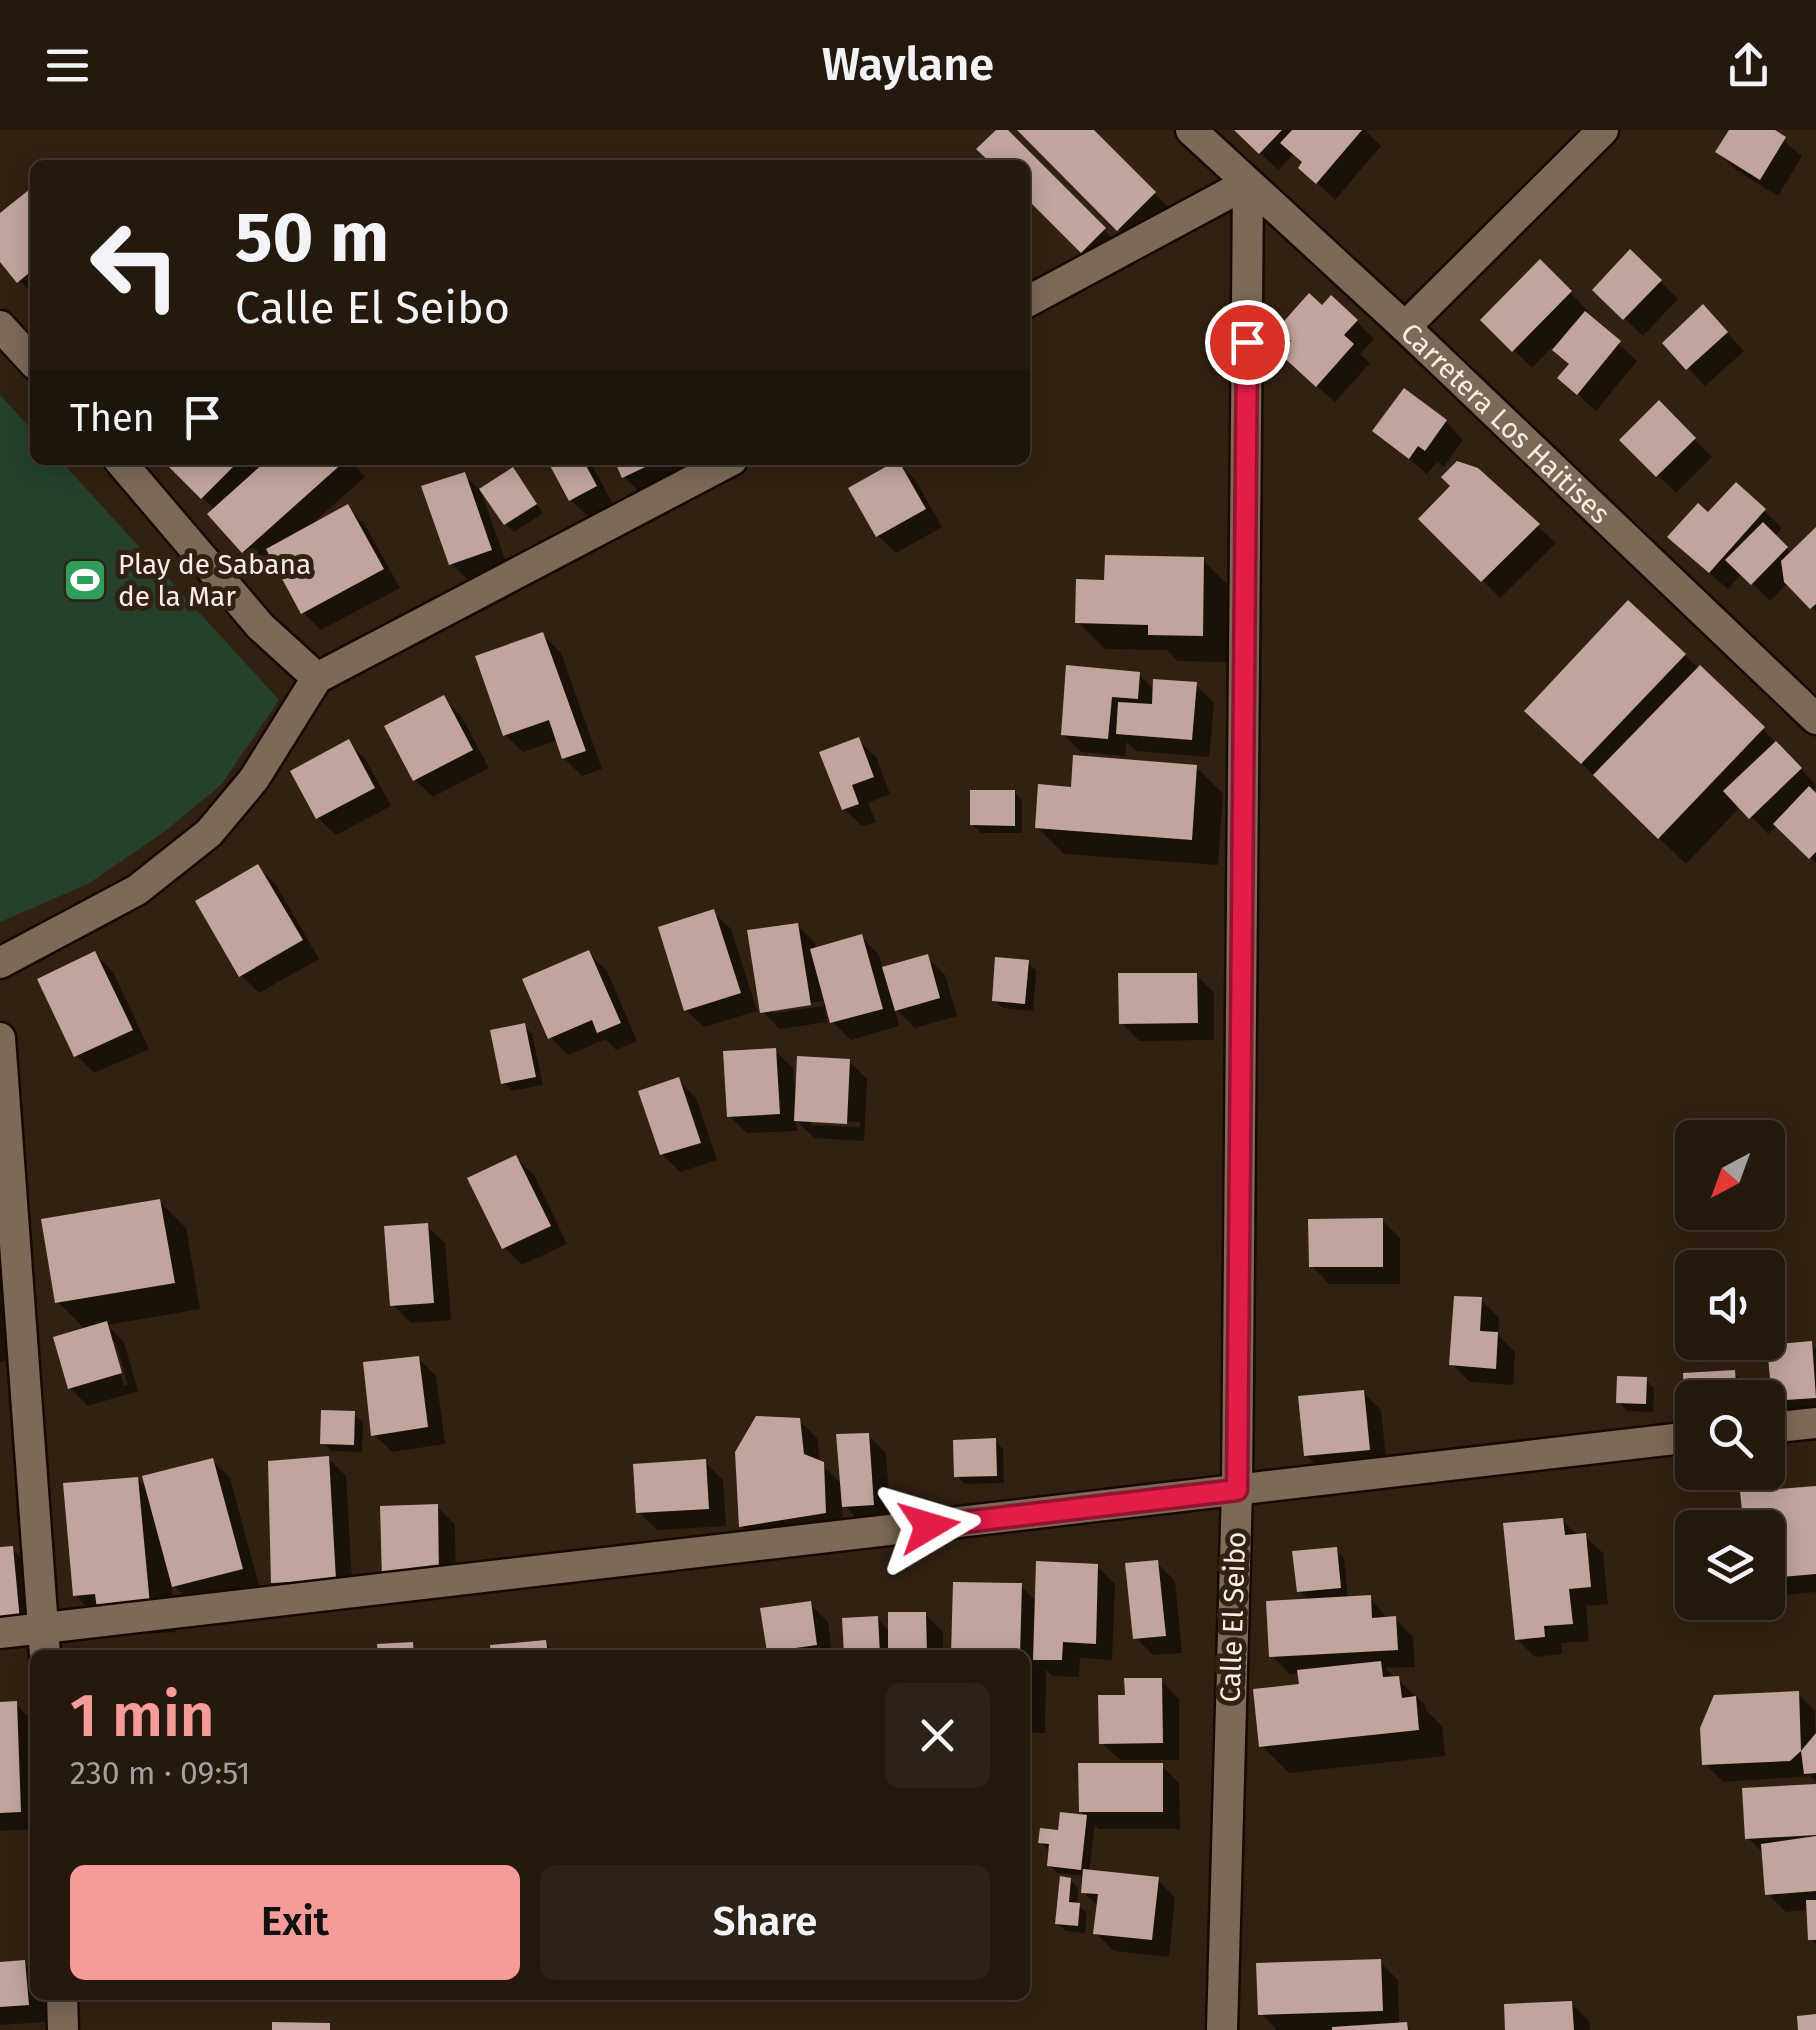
<!DOCTYPE html>
<html lang="en">
<head>
<meta charset="utf-8">
<style>
	:root { --surface:#25190e; --page:#2d2217; --text:#f1f3f6; --muted:#a3a09e; --line:#42382e; --accent:#f59b99 }
	body { margin:0; font-family:"Fira Sans",sans-serif; background:var(--page); color:var(--text); height:100vh; display:flex; flex-direction:column; font-size:38px; white-space:nowrap }
	* { box-sizing:border-box; margin:0 }
	p { font-size:32px; color:var(--muted) }
	.icon { flex:none; width:55px; height:55px; fill:none; stroke:currentColor; stroke-width:2; stroke-linecap:round; stroke-linejoin:round }
	.map { position:relative; flex:1; overflow:hidden }
	.panel { position:absolute; left:30px; top:1520px; width:1000px; height:350px; display:flex; flex-direction:column; background:var(--surface); border-radius:15px; box-shadow:0 5px 25px #0003,0 0 0 2px var(--line) }
	.panel>* { flex:none }
	.banner { position:absolute; left:30px; top:30px; width:1000px; height:305px; border-radius:15px; box-shadow:0 5px 25px #0003,0 0 0 2px var(--line); background:#25190e; color:var(--text); overflow:hidden }
	.needle { width:65px; rotate:221deg }
	.controls { position:absolute; left:1675px; top:990px; display:grid; gap:20px }
	.controls a { display:grid; place-items:center; width:110px; height:110px; border-radius:15px; background:var(--surface); box-shadow:0 5px 25px #0003,0 0 0 2px var(--line); font-size:50px }
	.pin { position:absolute; display:grid; place-items:center; width:85px; height:85px; color:#fff; margin:-42px; border:5px solid #fff; border-radius:50%; box-shadow:0 2px 10px #0007 }
	.me { position:absolute; width:110px; margin:-55px; rotate:83deg; stroke-linejoin:round; filter:drop-shadow(0 0 8px #0008) }
	.turn { display:flex; align-items:center; gap:35px; height:210px; padding:0 40px; font-size:45px }
	.turn .icon { width:130px; height:130px; stroke-width:2.5 }
	.turn b { display:block; font-size:70px; line-height:85px }
	.then { display:flex; align-items:center; height:95px; padding:0 40px; background:#0003; gap:20px; font-size:38px }
	.round { display:grid; place-items:center; flex:none; width:105px; height:105px; border-radius:15px; background:var(--page) }
	.summary { display:flex; align-items:center; justify-content:space-between; height:170px; padding:0 40px }
	h1 { font-size:60px; font-weight:600; line-height:75px; color:var(--accent) }
	.primary-button { display:flex; gap:20px; margin-top:auto; padding:20px 40px }
	.primary-button a { flex:1; height:115px; border-radius:15px; background:var(--accent); color:#111; font-size:40px; font-weight:600; line-height:115px; text-align:center }
	.primary-button a+a { background:var(--page); color:var(--text) }
	header { display:flex; justify-content:space-between; align-items:center; height:130px; padding:0 40px; background:var(--surface); font-size:45px; font-weight:600 }
	.map>svg:first-child { display:block }
	.green { fill:#25412c }
	.shadow { fill:#0007; fill-rule:evenodd }
	.building { fill:#c1a59d }
	.lines { fill:none; stroke-linecap:round; stroke-linejoin:round }
	.minor-casing { stroke:#180a01; stroke-width:35 }
	.minor { stroke:#7c6a59; stroke-width:30 }
	.route-casing { stroke:#92132f; stroke-width:25 }
	.route { stroke:#e11d48; stroke-width:18 }
	.labels { text-anchor:middle; dominant-baseline:central; stroke-width:10; stroke-linejoin:round; paint-order:stroke }
	.street-label { font-size:28px; fill:#f9eee5; stroke:#312112 }
	.poi-label { font-size:28px; fill:#f9eee5; stroke:#312112; text-anchor:start }
</style>
</head>
<body>
<header><svg class="icon" aria-label="menu" viewBox="0 0 24 24"><path d="M4 6h16M4 12h16M4 18h16"/></svg>Waylane<svg class="icon" aria-label="share" viewBox="0 0 24 24"><path d="M12 15V3M7 8l5-5 5 5M5 13v7h14v-7"/></svg></header>
<div class="map">
<svg width="1816" height="1900" viewBox="0 0 1816 1900">
	<rect width="100%" height="100%" fill="#312112"/>
	<!-- green -->
	<path class="green" d="M0,265L35,303V330H60L279,570L221,655L164,702L88,754L0,792Z"/>
	<!-- shadow -->
	<g class="shadow">
		<path d="M999,0H1004L1122,118L1100,139L1025,64V35H996Z"/>
		<path d="M1020,0H1091L1172,81L1136,117Z"/>
		<path d="M1237,0H1365L1381,16L1335,70L1301,38L1304,33L1294,24L1278,40Z"/>
		<path d="M1732,0H1770L1802,26L1778,66L1736,40L1718,22Z"/>
		<path d="M35,58V167L0,128V86Z"/>
		<path d="M1630,122L1678,169L1643,206L1595,160Z"/>
		<path d="M1540,132L1588,181L1585,184L1637,231L1596,281L1560,248L1571,236L1552,217L1532,238L1483,190Z"/>
		<path d="M1322,179L1356,191L1374,209L1360,224L1370,233L1335,272L1301,242Z"/>
		<path d="M1720,195L1744,221L1705,256L1688,238Z"/>
		<path d="M1404,262L1446,292L1463,310L1444,337L1437,332L1427,344L1375,301Z"/>
		<path d="M1659,274L1712,327L1676,363L1623,310Z"/>
		<path d="M178,330H350L365,347L313,393L348,377L365,395L400,458L321,500L303,482L274,428L262,439L244,422L210,384L215,380L171,336Z"/>
		<path d="M473,330H512L478,334Z"/>
		<path d="M550,330H589L613,374L589,387L571,370Z"/>
		<path d="M616,330H678L684,344L642,364L624,347Z"/>
		<path d="M898,333L916,351L942,397L896,423L878,406Z"/>
		<path d="M512,340L543,383L514,402L506,394Z"/>
		<path d="M1477,341L1556,413L1500,468L1421,389Z"/>
		<path d="M464,345L481,361L508,438L469,451L452,434Z"/>
		<path d="M1764,381L1782,398L1774,407L1792,424L1816,401V481L1788,453L1770,471L1742,443L1728,459L1688,425Z"/>
		<path d="M1203,430L1230,457L1229,532L1177,531L1167,520L1105,519L1078,492Z"/>
		<path d="M1629,473L1763,599L1816,655L1812,663L1816,667V733L1778,695L1768,704L1741,676L1686,734L1545,598Z"/>
		<path d="M543,505L561,523L602,639L582,646L564,628L558,610L523,622L505,605Z"/>
		<path d="M1139,544L1155,561L1196,555L1214,573L1209,627L1136,621L1127,612L1125,626L1081,622L1063,604Z"/>
		<path d="M443,568L461,586L489,638L433,667L415,650Z"/>
		<path d="M858,610L876,627L890,664L868,673L876,692L862,696L844,679Z"/>
		<path d="M348,612L366,630L391,676L336,705L318,688L293,642Z"/>
		<path d="M1196,637L1223,664L1218,735L1064,724L1037,697L1073,660Z"/>
		<path d="M1014,662L1022,670V703H981L972,694Z"/>
		<path d="M258,737L276,755L319,829L259,863L241,845Z"/>
		<path d="M713,782L731,799L757,881L704,897L686,880Z"/>
		<path d="M797,795L815,813L816,820L862,807L879,825L883,839L927,827L945,845L957,886L915,898L894,877L899,896L851,910L833,892L828,876L825,877L827,892L780,899L762,881ZM823,871L824,876L773,883V878Z"/>
		<path d="M589,823L607,841L637,911L616,920L606,909L568,925L550,907Z"/>
		<path d="M95,824L113,842L149,919L94,943L76,925Z"/>
		<path d="M1028,832L1036,841L1033,881L1003,878L994,870Z"/>
		<path d="M1196,845L1214,863V910L1139,911L1122,893Z"/>
		<path d="M524,896L532,904L543,955L512,961L504,953Z"/>
		<path d="M775,921L793,938L794,954L849,931L867,949L864,1011L814,1008L796,990L797,1001L747,1003L729,986ZM811,990L860,992V997L811,995Z"/>
		<path d="M678,950L696,968L717,1030L680,1042L662,1024Z"/>
		<path d="M516,1028L534,1045L567,1114L522,1135L504,1117Z"/>
		<path d="M159,1071L186,1098L200,1179L107,1195L124,1212L138,1261L88,1276L70,1258L86,1200L58,1172ZM110,1212H115L128,1254L124,1256Z"/>
		<path d="M1382,1090L1400,1108V1154H1329L1312,1136Z"/>
		<path d="M427,1096L445,1113L451,1190L411,1193L393,1175Z"/>
		<path d="M0,1145L12,1230L0,1232Z"/>
		<path d="M1481,1170L1499,1188L1498,1205L1515,1222L1513,1255L1470,1252L1452,1234Z"/>
		<path d="M1811,1214L1816,1219V1286L1792,1288L1775,1270Z"/>
		<path d="M418,1228L436,1246L445,1314L392,1322L374,1304Z"/>
		<path d="M1734,1243L1743,1251L1744,1268H1692V1280L1686,1274L1685,1245Z"/>
		<path d="M1646,1250L1654,1258L1653,1282L1627,1281L1619,1272Z"/>
		<path d="M1363,1262L1381,1280L1387,1337L1324,1343L1306,1325Z"/>
		<path d="M354,1284L363,1292L362,1322L331,1321L323,1313Z"/>
		<path d="M799,1290L817,1308L820,1333L842,1354L868,1305L886,1323L891,1392L862,1394L842,1373L843,1400L759,1413L742,1396Z"/>
		<path d="M995,1311L1003,1319L1004,1353L965,1354L957,1346Z"/>
		<path d="M328,1328L346,1346L353,1467L292,1470L274,1452Z"/>
		<path d="M212,1330L230,1348L259,1456L192,1473L171,1453L176,1502L126,1505L111,1491L102,1492L75,1465L137,1349L149,1361Z"/>
		<path d="M705,1332L723,1350L726,1396L657,1400L639,1382Z"/>
		<path d="M1816,1358V1462L1769,1466L1768,1398Z"/>
		<path d="M437,1377L455,1394L456,1465L403,1466Z"/>
		<path d="M1562,1390L1578,1406H1585L1603,1423L1608,1474L1586,1476L1589,1511L1561,1513L1562,1524L1535,1527L1517,1509Z"/>
		<path d="M12,1419L30,1437L37,1508L0,1511V1420Z"/>
		<path d="M1336,1419L1344,1428L1348,1469L1370,1468L1388,1489H1395L1413,1507L1415,1537L1385,1538L1425,1575L1426,1580L1442,1596L1445,1626L1289,1643L1262,1616L1302,1556L1300,1543L1290,1544L1272,1526L1310,1471L1299,1461Z"/>
		<path d="M1157,1433L1175,1451L1182,1523L1153,1525L1135,1507Z"/>
		<path d="M1097,1436L1115,1454L1112,1530L1080,1528L1079,1547L1053,1546L1046,1540L1045,1603L1025,1602V1525H954L1021,1456L1037,1472Z"/>
		<path d="M810,1474L828,1492L832,1525H773L769,1521Z"/>
		<path d="M925,1484L943,1502V1525H846L877,1488L890,1502Z"/>
		<path d="M545,1513L558,1525H494Z"/>
		<path d="M1161,1551L1179,1569V1630H1120L1102,1613L1127,1567Z"/>
		<path d="M1798,1564L1815,1581L1816,1651L1810,1646L1723,1652L1705,1634Z"/>
		<path d="M16,1574L33,1592L35,1699L0,1701V1575Z"/>
		<path d="M1162,1636L1179,1653L1180,1699H1099L1095,1695L1089,1742L1158,1750L1175,1768L1169,1827L1114,1821L1096,1803L1099,1777L1083,1762L1085,1746L1058,1743L1049,1735V1721L1041,1712L1060,1703L1062,1685L1087,1688L1081,1681Z"/>
		<path d="M1816,1657V1814L1811,1809L1809,1780L1786,1782L1768,1764L1764,1724L1748,1708Z"/>
		<path d="M1070,1750L1078,1758L1077,1775L1087,1783L1085,1803L1066,1801L1057,1793Z"/>
		<path d="M1380,1832L1398,1850L1399,1895H1406L1411,1900H1277L1261,1883Z"/>
		<path d="M24,1833L35,1844V1865H43L46,1892L0,1895V1835Z"/>
		<path d="M1571,1873L1589,1891L1590,1900H1508Z"/>
	</g>
	<!-- building -->
	<g class="building">
		<path d="M996,0H1008L1106,98L1081,123L1025,67V35H993L976,19Z"/>
		<path d="M1017,0H1094L1156,62L1117,101Z"/>
		<path d="M1234,0H1282L1259,24Z"/>
		<path d="M1292,0H1362L1316,54L1298,38L1302,32L1280,13Z"/>
		<path d="M1729,0H1775L1786,7L1760,50L1715,22Z"/>
		<path d="M35,55V138L17,153L0,132V83Z"/>
		<path d="M1630,119L1662,150L1623,190L1592,160Z"/>
		<path d="M1540,129L1572,161L1512,222L1480,190Z"/>
		<path d="M1309,163L1322,175L1331,165L1358,190L1344,205L1354,214L1316,257L1280,224L1291,211L1277,199Z"/>
		<path d="M1703,174L1728,202L1686,240L1662,213Z"/>
		<path d="M1585,181L1621,211L1577,265L1557,248L1569,234L1552,220Z"/>
		<path d="M1404,258L1447,290L1425,321L1418,316L1409,329L1372,301Z"/>
		<path d="M1659,270L1696,308L1656,347L1619,310Z"/>
		<path d="M174,330H240L201,369L168,336Z"/>
		<path d="M267,330H346L242,423L207,384Z"/>
		<path d="M547,330H583L597,356L569,371Z"/>
		<path d="M614,330H660L622,348Z"/>
		<path d="M898,330L926,379L876,407L848,358Z"/>
		<path d="M1457,331L1478,338L1540,394L1481,452L1418,389L1450,356L1441,347Z"/>
		<path d="M513,337L537,374L504,395L479,359Z"/>
		<path d="M465,342L492,420L449,435L421,356Z"/>
		<path d="M1736,352L1766,379L1709,443L1667,407L1698,373L1708,382Z"/>
		<path d="M348,374L384,439L301,484L266,419Z"/>
		<path d="M1763,392L1788,417L1751,455L1725,430Z"/>
		<path d="M1816,397V474L1810,479L1784,452L1781,431Z"/>
		<path d="M1105,425L1204,427L1203,506L1148,505V495L1075,493L1076,449L1104,450Z"/>
		<path d="M1628,470L1686,524L1581,634L1524,581Z"/>
		<path d="M543,502L586,621L562,629L549,590L503,606L475,526Z"/>
		<path d="M1066,535L1140,542L1138,569L1112,567L1108,609L1061,605Z"/>
		<path d="M1700,535L1765,597L1658,709L1593,645Z"/>
		<path d="M1153,549L1197,552L1192,610L1116,604L1118,572L1152,574Z"/>
		<path d="M444,565L473,620L413,651L384,596Z"/>
		<path d="M859,607L874,647L852,655L859,674L842,680L819,622Z"/>
		<path d="M349,609L375,658L316,689L290,641Z"/>
		<path d="M1776,611L1802,638L1749,689L1723,661Z"/>
		<path d="M1073,625L1197,635L1192,710L1035,698L1038,654L1071,657Z"/>
		<path d="M1809,656L1816,663V722L1809,729L1773,694Z"/>
		<path d="M970,660H1015V696L970,695Z"/>
		<path d="M258,734L303,810L239,847L195,771Z"/>
		<path d="M714,779L741,863L684,881L658,797Z"/>
		<path d="M798,793L811,875L760,883L747,800Z"/>
		<path d="M862,804L883,879L830,893L810,819Z"/>
		<path d="M589,820L621,893L597,903L592,890L548,909L522,849Z"/>
		<path d="M95,821L133,900L74,927L37,849Z"/>
		<path d="M928,824L940,868L895,881L882,837Z"/>
		<path d="M995,827L1029,830L1025,874L992,871Z"/>
		<path d="M1118,843H1197L1198,893L1119,894Z"/>
		<path d="M525,893L536,947L501,954L490,900Z"/>
		<path d="M776,918L780,984L727,987L723,921Z"/>
		<path d="M797,926L850,929L847,994L794,991Z"/>
		<path d="M679,947L701,1013L660,1025L638,961Z"/>
		<path d="M516,1025L551,1096L502,1119L467,1048Z"/>
		<path d="M160,1069L175,1153L55,1173L41,1089Z"/>
		<path d="M1383,1088V1137H1309L1308,1089Z"/>
		<path d="M428,1093L434,1173L390,1176L384,1096Z"/>
		<path d="M1454,1166L1482,1167L1480,1201L1498,1202L1496,1239L1449,1235Z"/>
		<path d="M107,1191L122,1243L68,1259L53,1207Z"/>
		<path d="M1812,1211L1816,1268L1772,1271L1767,1215Z"/>
		<path d="M419,1226L428,1297L371,1306L363,1232Z"/>
		<path d="M1735,1240L1737,1268H1692V1274L1684,1275L1683,1243Z"/>
		<path d="M1617,1246L1647,1247L1646,1274L1616,1273Z"/>
		<path d="M1364,1260L1370,1320L1304,1326L1298,1266Z"/>
		<path d="M321,1280L355,1281L354,1315L320,1314Z"/>
		<path d="M756,1286L800,1288L804,1324L824,1332L826,1383L739,1397L735,1322Z"/>
		<path d="M869,1303L874,1375L842,1377L836,1304Z"/>
		<path d="M996,1308L997,1346L954,1347L953,1310Z"/>
		<path d="M329,1326L336,1450L271,1453L268,1331Z"/>
		<path d="M213,1328L243,1439L172,1457L142,1346Z"/>
		<path d="M706,1329L709,1379L636,1383L633,1334Z"/>
		<path d="M138,1347L150,1475L97,1479L95,1464L73,1466L63,1353Z"/>
		<path d="M1816,1356V1444L1768,1448V1398H1744L1740,1362Z"/>
		<path d="M438,1374L439,1448L382,1449L380,1376Z"/>
		<path d="M1563,1388L1565,1405L1586,1403L1591,1457L1569,1459L1573,1494L1544,1496L1545,1507L1515,1510L1503,1393Z"/>
		<path d="M13,1416L20,1491L0,1493V1417Z"/>
		<path d="M1337,1417L1341,1458L1297,1462L1292,1421Z"/>
		<path d="M1158,1430L1166,1506L1133,1509L1125,1433Z"/>
		<path d="M1036,1431L1098,1434L1096,1514L1063,1512L1062,1530H1033Z"/>
		<path d="M953,1452L1022,1453L1020,1525H951Z"/>
		<path d="M1371,1465L1372,1488L1396,1486L1398,1520L1269,1527L1266,1471Z"/>
		<path d="M811,1471L817,1515L767,1522L760,1478Z"/>
		<path d="M888,1482H926L927,1525H888Z"/>
		<path d="M878,1486L880,1525H844L842,1488Z"/>
		<path d="M546,1510L548,1525H491L490,1515Z"/>
		<path d="M413,1512L414,1525H378L377,1514Z"/>
		<path d="M1381,1531L1383,1547L1399,1546L1402,1568L1416,1566L1419,1600L1259,1617L1253,1559L1299,1554L1297,1540Z"/>
		<path d="M1124,1548H1162L1163,1613L1099,1614L1098,1565H1125Z"/>
		<path d="M1799,1561L1801,1621L1790,1631L1702,1635L1700,1598L1714,1565Z"/>
		<path d="M17,1571L21,1682L0,1683V1572Z"/>
		<path d="M1816,1603V1643L1804,1644L1801,1621Z"/>
		<path d="M1078,1633H1163V1682H1079Z"/>
		<path d="M1816,1654V1705L1745,1709L1742,1658Z"/>
		<path d="M1060,1682L1087,1685L1081,1740L1047,1736L1049,1714L1038,1713L1040,1698L1058,1700Z"/>
		<path d="M1816,1706V1761L1765,1765L1761,1714Z"/>
		<path d="M1083,1739L1159,1747L1152,1810L1093,1804L1098,1764L1081,1763Z"/>
		<path d="M1060,1746L1071,1748L1069,1772L1080,1773L1078,1796L1055,1794Z"/>
		<path d="M1806,1770H1816V1810H1808Z"/>
		<path d="M1381,1829L1383,1881L1258,1885L1256,1833Z"/>
		<path d="M25,1830L29,1875L0,1877V1832Z"/>
		<path d="M1572,1871L1574,1900H1505L1504,1874Z"/>
		<path d="M1816,1884V1900H1798L1797,1886Z"/>
		<path d="M272,1892L330,1893V1900H272Z"/>
		<path d="M1407,1892L1408,1900H1332V1897Z"/>
	</g>
	<g class="lines">
		<!-- minor casing -->
		<g class="minor-casing">
			<g id="minor">
				<path id="s1" d="M1191,0L1405,197L1816,589"/>
				<path d="M1025,173L1248,53L1237,1360L1222,1900"/>
				<path d="M0,196L35,234"/>
				<path d="M1405,197L1603,0"/>
				<path d="M119,330L260,496L317,548"/>
				<path d="M0,833L137,760L209,703L254,649L317,548L732,330"/>
				<path d="M0,908L45,1525"/>
				<path d="M1768,1298L1816,1293"/>
				<path d="M0,1503L1692,1307"/>
				<path d="M62,1865L63,1900"/>
			</g>
		</g>
		<!-- minor -->
		<use href="#minor" class="minor"/>
	</g>
	<g class="lines">
		<!-- route casing -->
		<g class="route-casing">
			<path id="route" d="M929,1396L1237,1360L1247,212"/>
		</g>
		<!-- route -->
		<use href="#route" class="route"/>
	</g>
	<!-- icons -->
	<defs>
		<g id="stadium-square" transform="scale(2.25)"><rect x="-9" y="-9" width="18" height="18" rx="4" fill="#2e9e5b" stroke="#312112"/><path d="M0-5a6.5 5 0 1 0 0 10a6.5 5 0 1 0 0-10ZM-3.5-1.8h7v3.6h-7Z" fill="#fff"/></g>
	</defs>
	<g fill-rule="evenodd">
		<use href="#stadium-square" x="85" y="450"/>
	</g>
	<g class="labels">
		<!-- street labels -->
		<g class="street-label">
			<text stroke="none"><textPath href="#s1" startOffset="430">Carretera Los Haitises</textPath></text>
			<text transform="translate(1233 1487) rotate(-88)">Calle El Seibo</text>
		</g>
		<!-- poi labels -->
		<g class="poi-label">
			<text x="118" y="434">Play de Sabana<tspan x="118" dy="32">de la Mar</tspan></text>
		</g>
	</g>
</svg>
<div class="controls">
<a><svg class="needle" viewBox="-14 -14 28 28"><path d="M0-13l5 13h-10z" fill="#e53935"/><path d="M0 13l5-13h-10z" fill="#a3a09e"/></svg></a>
<a><svg class="icon" aria-label="sound" viewBox="0 0 24 24"><path d="M4 9h4l5-4v14l-5-4H4zM17 9q2 3 0 6"/></svg></a>
<a><svg class="icon" aria-label="search" viewBox="0 0 24 24"><circle cx="10" cy="10" r="6"/><path d="M15 15l6 6"/></svg></a>
<a><svg class="icon" aria-label="layers" viewBox="0 0 24 24"><path d="M12 4l9 5-9 5-9-5zM3 14l9 5 9-5"/></svg></a>
</div>
<div class="pin" style="left:1247px;top:212px;background:#d93025"><svg class="icon" aria-label="arrive" viewBox="0 0 24 24"><path d="M6 21V4h12l-3 4 3 4H6"/></svg></div>
<svg class="me" style="left:929px;top:1396px" viewBox="-20 -20 40 40"><path d="M0-17L14 15 0 8-14 15z" fill="#e11d48" stroke="#fff" stroke-width="4"/></svg>
<div class="banner">
<div class="turn"><svg class="icon" aria-label="left" viewBox="0 0 24 24"><path d="M17 20v-9H6M10 6l-5 5 5 5"/></svg><div><b>50 m</b>Calle El Seibo</div></div>
<div class="then">Then<svg class="icon" aria-label="arrive" viewBox="0 0 24 24"><path d="M6 21V4h12l-3 4 3 4H6"/></svg></div>
</div>
<section class="panel">
<div class="summary"><div><h1>1 min</h1><p>230 m · 09:51</p></div><a class="round"><svg class="icon" aria-label="close" viewBox="0 0 24 24"><path d="M6 6l12 12M18 6L6 18"/></svg></a></div>
<div class="primary-button"><a>Exit</a><a>Share</a></div>
</section>
</div>
</body>
</html>
